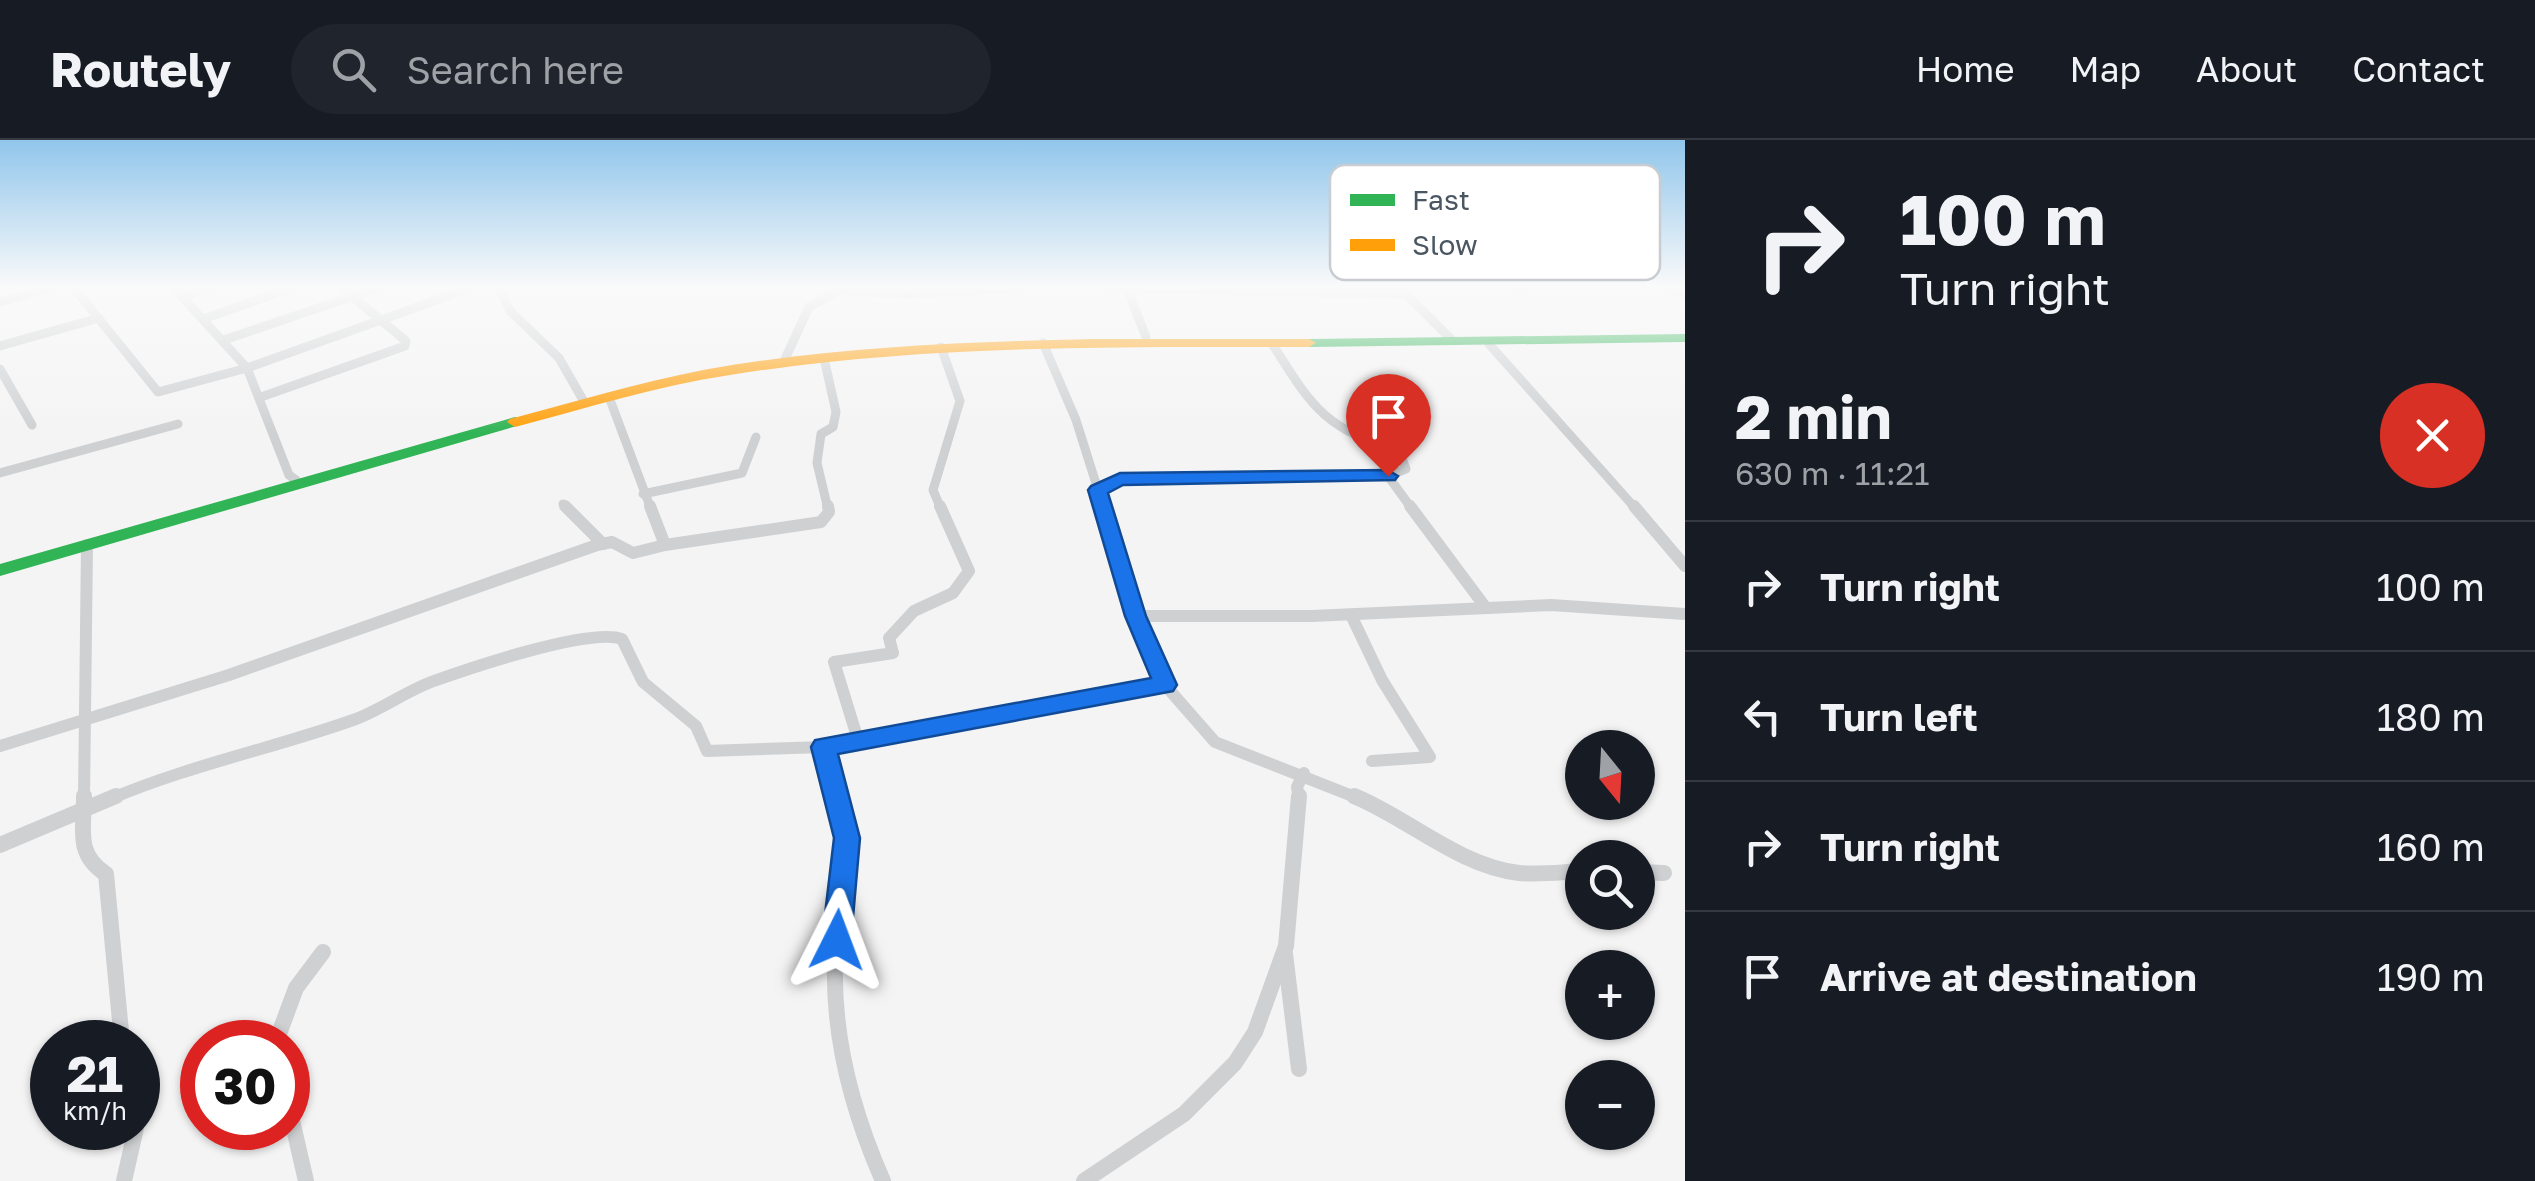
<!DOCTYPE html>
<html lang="en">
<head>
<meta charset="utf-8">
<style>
	:root { --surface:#171b24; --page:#20242c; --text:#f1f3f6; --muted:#9ea1a6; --line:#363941 }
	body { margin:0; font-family:"Golos Text",sans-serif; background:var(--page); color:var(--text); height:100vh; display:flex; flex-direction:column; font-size:38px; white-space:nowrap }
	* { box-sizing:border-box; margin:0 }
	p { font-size:32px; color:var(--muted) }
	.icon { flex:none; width:55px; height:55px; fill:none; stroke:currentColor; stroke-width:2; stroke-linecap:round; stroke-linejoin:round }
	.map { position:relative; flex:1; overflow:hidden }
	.side { display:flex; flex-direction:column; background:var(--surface); width:850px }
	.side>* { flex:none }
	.guide { background:#171b24; color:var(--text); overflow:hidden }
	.needle { width:65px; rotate:162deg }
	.fabs { position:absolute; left:1565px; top:590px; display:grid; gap:20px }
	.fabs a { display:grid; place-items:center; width:90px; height:90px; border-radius:50%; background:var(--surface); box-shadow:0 2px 8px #0004; font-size:50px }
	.speed { position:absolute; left:30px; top:880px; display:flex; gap:20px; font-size:50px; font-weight:700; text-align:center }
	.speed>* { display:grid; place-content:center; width:130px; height:130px; border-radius:50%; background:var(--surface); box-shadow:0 2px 8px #0004; line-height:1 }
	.speed small { font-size:25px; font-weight:400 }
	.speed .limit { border:15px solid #d22; background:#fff; color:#111 }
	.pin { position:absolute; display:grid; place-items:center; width:85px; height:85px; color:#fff; margin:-102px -42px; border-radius:50% 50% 50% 0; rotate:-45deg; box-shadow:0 0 10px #0007 }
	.pin .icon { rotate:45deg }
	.me { position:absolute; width:110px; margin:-55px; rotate:3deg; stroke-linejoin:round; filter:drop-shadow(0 0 8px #0008) }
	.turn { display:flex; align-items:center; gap:35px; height:210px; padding:0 50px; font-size:45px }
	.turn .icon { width:130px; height:130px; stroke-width:2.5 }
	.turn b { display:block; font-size:70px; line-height:85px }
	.round { display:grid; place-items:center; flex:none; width:105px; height:105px; border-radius:52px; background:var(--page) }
	.overview { display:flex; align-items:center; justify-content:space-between; height:170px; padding:0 50px }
	h1 { font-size:60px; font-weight:700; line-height:75px }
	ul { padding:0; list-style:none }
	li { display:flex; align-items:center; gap:30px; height:130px; padding:0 50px; border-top:2px solid var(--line) }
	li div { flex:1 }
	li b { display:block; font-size:38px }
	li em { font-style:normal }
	header { display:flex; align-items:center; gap:60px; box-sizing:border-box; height:140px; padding:0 50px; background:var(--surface); border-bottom:2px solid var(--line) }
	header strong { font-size:48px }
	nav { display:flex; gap:55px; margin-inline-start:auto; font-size:35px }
	.search { width:700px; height:90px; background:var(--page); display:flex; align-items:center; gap:25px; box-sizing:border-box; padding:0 35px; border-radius:55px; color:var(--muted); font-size:38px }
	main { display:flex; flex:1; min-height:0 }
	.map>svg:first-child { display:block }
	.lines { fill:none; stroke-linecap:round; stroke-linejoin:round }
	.street-far2 { stroke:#ced0d2; stroke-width:9 }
	.street-far1 { stroke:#ced0d2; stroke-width:12 }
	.street { stroke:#ced0d2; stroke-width:16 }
	.fast { fill:#30b455; fill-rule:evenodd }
	.slow { fill:#ff9f0a; fill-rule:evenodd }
	.route { fill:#1a73e8; stroke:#114b97; stroke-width:2.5 }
	.key { fill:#fff; stroke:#c9ccd0; stroke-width:2.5 }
	.key-label { font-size:28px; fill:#4a5661 }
</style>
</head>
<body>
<header>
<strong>Routely</strong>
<div class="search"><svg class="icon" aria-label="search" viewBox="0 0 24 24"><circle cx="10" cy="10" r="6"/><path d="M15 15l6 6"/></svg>Search here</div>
<nav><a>Home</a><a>Map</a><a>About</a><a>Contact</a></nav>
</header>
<main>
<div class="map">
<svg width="1685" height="1041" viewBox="0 0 1685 1041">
	<rect width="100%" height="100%" fill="#f4f4f4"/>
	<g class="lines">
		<!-- street-far2 -->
		<g class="street-far2">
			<path d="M74,148L158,252L247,228L470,148"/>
			<path d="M174,148L247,228L289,335L296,340"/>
			<path d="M498,148L511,172L559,218L583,260"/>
			<path d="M1108,148L1405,154"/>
			<path d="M1514,148H1528"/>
			<path d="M1667,148L1685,154"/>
			<path d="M1127,149L1146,197"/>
			<path d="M1401,149L1452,200"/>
			<path d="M837,150L905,154L1024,148"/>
			<path d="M182,157L210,148"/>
			<path d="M0,162L51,148"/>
			<path d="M203,179L292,148"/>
			<path d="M224,200L377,148"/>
			<path d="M1043,203L1076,280L1104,369"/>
			<path d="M1489,204L1636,369"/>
			<path d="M0,206L99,178"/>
			<path d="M941,207L960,261L933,350L941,369"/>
			<path d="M824,218L836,272L833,287L821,294L817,323L828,369"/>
			<path d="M785,219L809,167L842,149"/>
			<path d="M0,229L32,285"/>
			<path d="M261,257L405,206L406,201L342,148"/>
			<path d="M609,257L651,369"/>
			<path d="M0,333L178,284"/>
			<path d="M1388,336L1412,369"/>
			<path d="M1098,350L1119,339L1388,336L1406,329L1401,315C1325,285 1316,274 1273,205"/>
			<path d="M643,354L742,333L756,297"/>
			<path d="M563,364L568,369"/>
		</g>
		<!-- street-far1 -->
		<g class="street-far1">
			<path d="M565,366L603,404"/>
			<path d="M650,366L665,405L821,382L829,372L828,366"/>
			<path d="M1103,366L1149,513L1165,545L1215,602L1360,659"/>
			<path d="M1410,366L1486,468"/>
			<path d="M1634,366L1685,426"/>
			<path d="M1351,475L1382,540L1430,617L1372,621"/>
			<path d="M1136,476H1312L1551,465L1685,474"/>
			<path d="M859,603L834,522L893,513L889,498L914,471L953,453L969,431L940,366"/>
			<path d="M0,606L229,535L597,405L612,402L633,413L665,405"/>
			<path d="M84,659L87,405"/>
			<path d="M110,659C190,625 275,608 356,579C382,569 405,552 431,542C467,529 590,487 622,499L643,542L696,586L707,611L824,607"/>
			<path d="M837,659L824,607L1165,545"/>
			<path d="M1299,659L1297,647L1304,633"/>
		</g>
		<!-- street -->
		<g class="street">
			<path d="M84,656C84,689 75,714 106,734L122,902"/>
			<path d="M836,656C853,721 836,761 835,824C833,899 853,973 883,1041"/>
			<path d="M1354,656C1408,678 1459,726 1519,733C1539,735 1562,732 1582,731"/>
			<path d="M0,705L116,656"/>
			<path d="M1638,732L1664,733"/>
			<path d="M1285,814L1299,929"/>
			<path d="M276,902L296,848L323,812"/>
			<path d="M288,963L306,1041"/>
			<path d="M124,1041L136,988"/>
			<path d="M1084,1041L1184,974L1235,923L1255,892L1286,806L1299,656"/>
		</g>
		<!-- fast -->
		<g class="fast">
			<path d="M1685,194V202L1309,207L1302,203L1309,199Z"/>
			<path d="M515,277L520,279V285L0,436V424Z"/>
		</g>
		<!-- slow -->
		<path class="slow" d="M1092,199H1309L1316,203L1309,207C1116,207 922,204 730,235C657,246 587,268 515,287L507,282L510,279C574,262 637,243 703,230C831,207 962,202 1092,199Z"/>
	</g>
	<!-- sky -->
	<linearGradient id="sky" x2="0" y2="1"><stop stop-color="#91c6eb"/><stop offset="0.5" stop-color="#fafafa"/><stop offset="1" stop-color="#fafafa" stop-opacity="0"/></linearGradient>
	<rect width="1685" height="294" fill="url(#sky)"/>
	<!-- route -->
	<path class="route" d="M1388,330L1398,336L1395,340L1123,345L1108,353L1146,476L1177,545L1173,551L838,614L860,698L851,800L847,809L837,813L827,809L822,800L834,698L811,607L815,600L1151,538L1125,476L1088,350L1091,346L1120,333Z"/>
	<!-- legend -->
	<rect x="1330" y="25" width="330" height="115" rx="15" class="key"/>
	<rect x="1350" y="54" width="45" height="12" fill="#30b455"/>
	<rect x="1350" y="99" width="45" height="12" fill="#ff9f0a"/>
	<g class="key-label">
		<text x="1412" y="70">Fast</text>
		<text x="1412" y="115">Slow</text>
	</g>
</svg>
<div class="fabs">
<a><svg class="needle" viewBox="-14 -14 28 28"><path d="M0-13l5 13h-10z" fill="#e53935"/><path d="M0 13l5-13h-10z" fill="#9ea1a6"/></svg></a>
<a><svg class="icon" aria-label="search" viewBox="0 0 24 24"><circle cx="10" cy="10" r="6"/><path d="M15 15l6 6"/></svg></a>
<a>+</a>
<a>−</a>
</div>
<div class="speed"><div>21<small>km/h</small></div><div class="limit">30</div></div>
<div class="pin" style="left:1388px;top:336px;background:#d93025"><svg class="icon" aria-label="arrive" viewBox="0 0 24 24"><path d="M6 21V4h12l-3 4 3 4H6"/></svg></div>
<svg class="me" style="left:837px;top:800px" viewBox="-20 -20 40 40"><path d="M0-17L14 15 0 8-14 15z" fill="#1a73e8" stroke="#fff" stroke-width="4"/></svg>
</div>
<section class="side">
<div class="guide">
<div class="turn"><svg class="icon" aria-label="right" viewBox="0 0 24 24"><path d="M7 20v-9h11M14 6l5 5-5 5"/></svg><div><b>100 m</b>Turn right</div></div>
</div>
<div class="overview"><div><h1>2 min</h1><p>630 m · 11:21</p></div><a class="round" style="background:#d93025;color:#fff"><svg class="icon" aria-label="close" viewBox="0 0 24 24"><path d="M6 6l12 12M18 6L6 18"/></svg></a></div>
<ul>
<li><svg class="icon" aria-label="right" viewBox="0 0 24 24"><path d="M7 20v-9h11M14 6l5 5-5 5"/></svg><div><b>Turn right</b></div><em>100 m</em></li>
<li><svg class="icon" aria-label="left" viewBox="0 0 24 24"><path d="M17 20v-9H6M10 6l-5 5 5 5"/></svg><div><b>Turn left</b></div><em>180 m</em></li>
<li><svg class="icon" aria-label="right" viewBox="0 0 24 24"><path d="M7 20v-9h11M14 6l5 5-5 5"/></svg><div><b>Turn right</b></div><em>160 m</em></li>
<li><svg class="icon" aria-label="arrive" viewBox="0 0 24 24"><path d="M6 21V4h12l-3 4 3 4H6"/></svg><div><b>Arrive at destination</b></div><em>190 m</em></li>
</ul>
</section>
</main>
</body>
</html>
